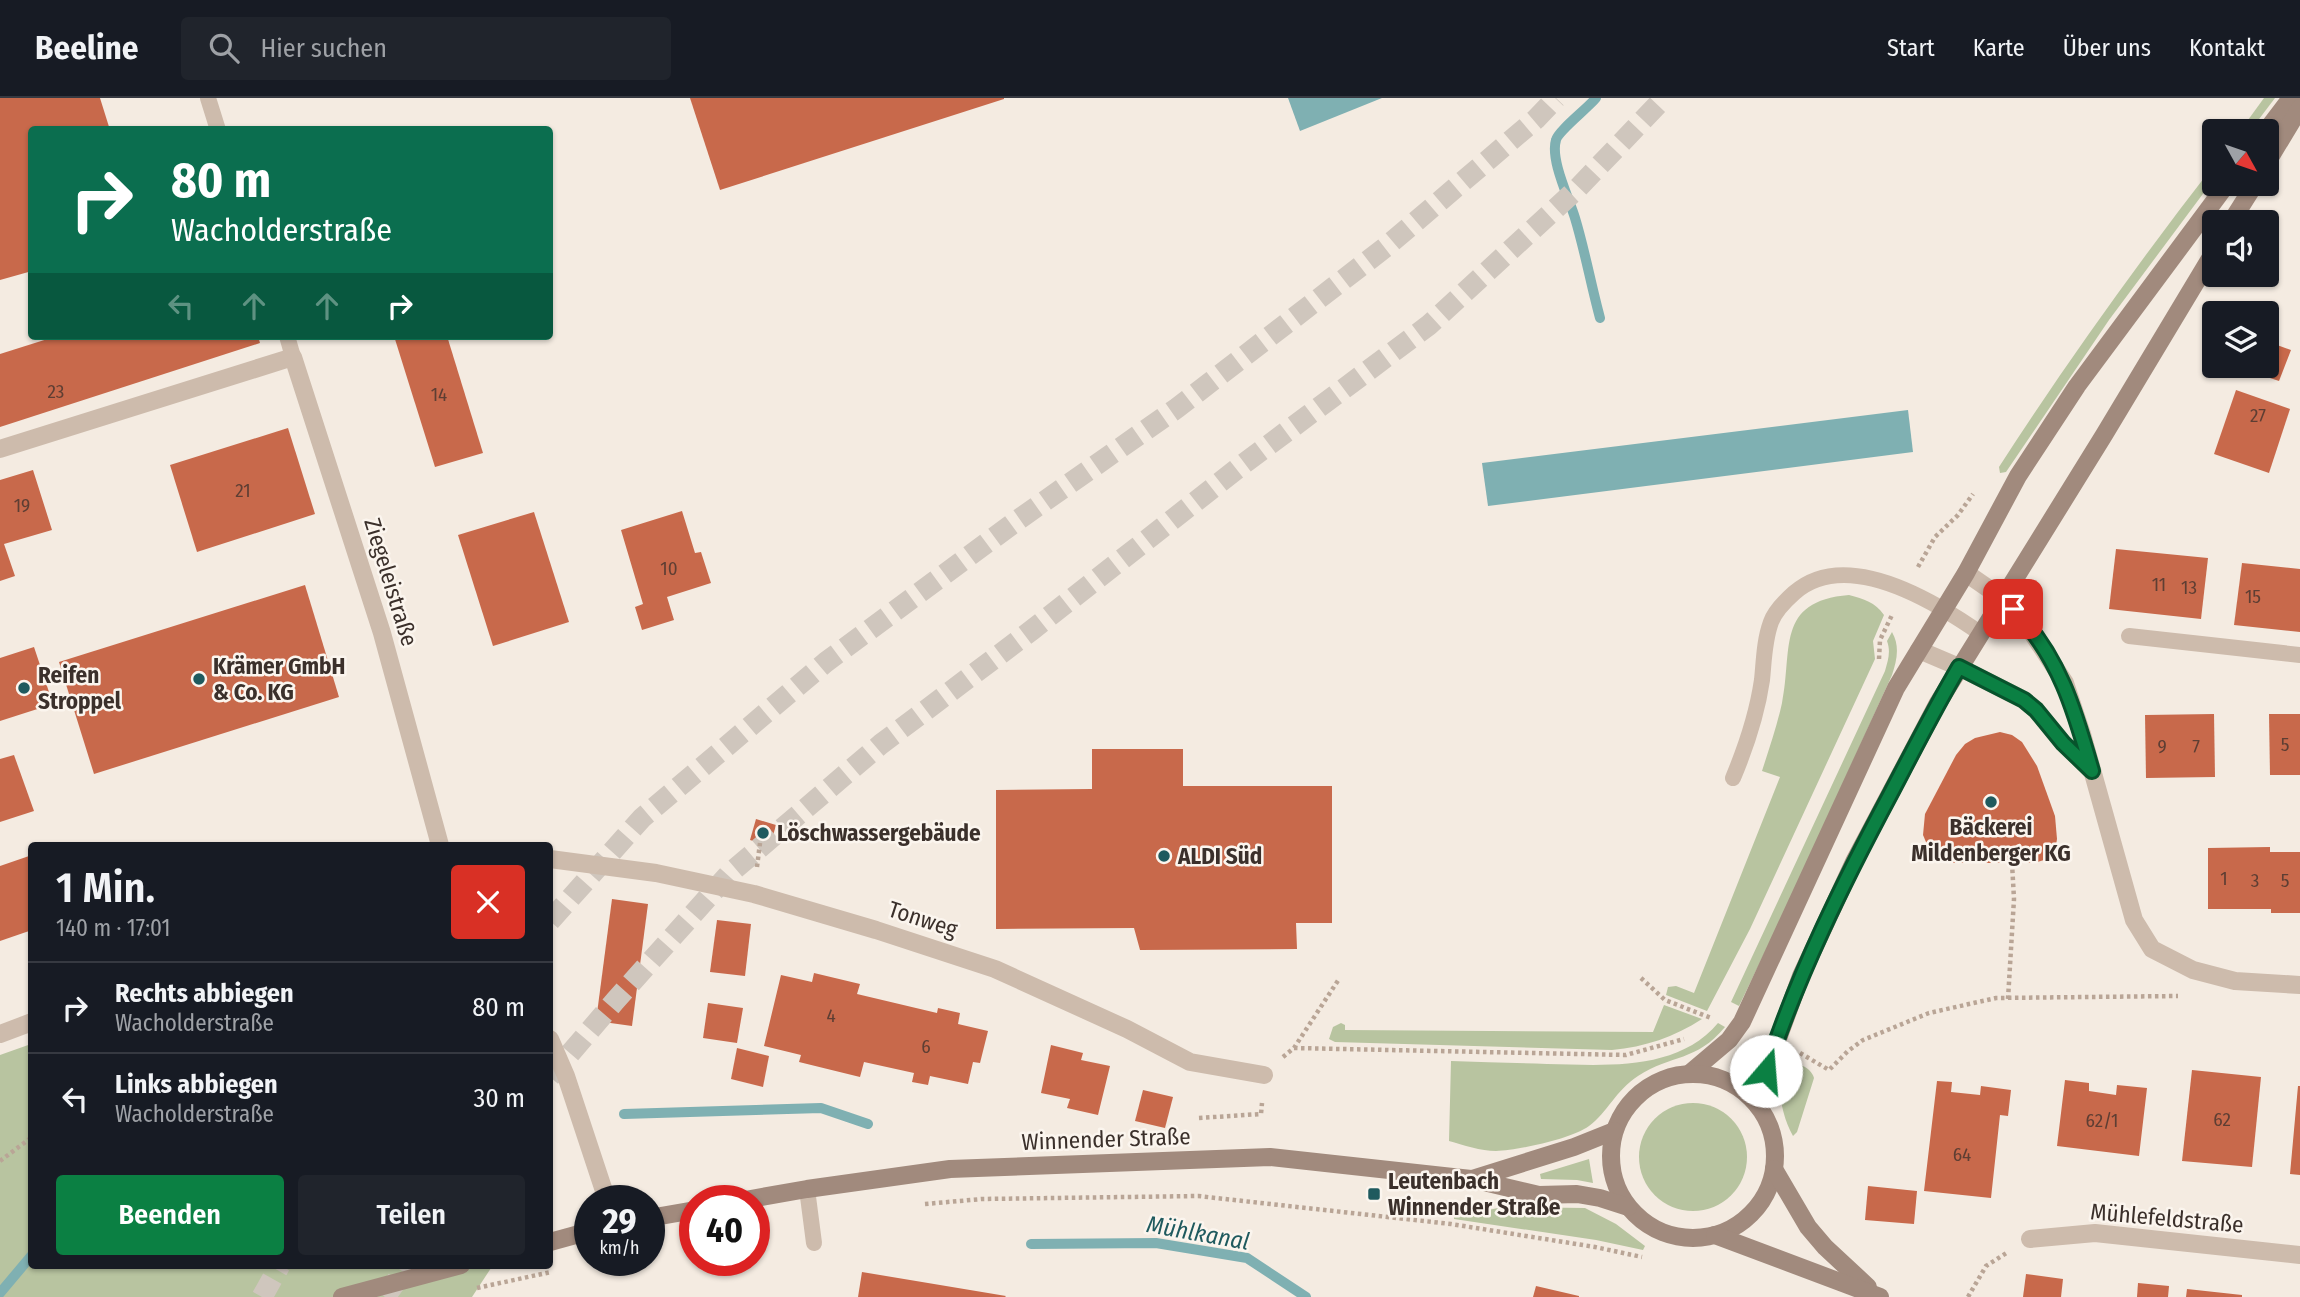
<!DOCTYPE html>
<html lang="de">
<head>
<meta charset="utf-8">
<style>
	:root { --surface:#171b24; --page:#20242c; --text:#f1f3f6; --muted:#9ea1a6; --line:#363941; --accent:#0b8043 }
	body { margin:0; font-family:"Fira Sans Condensed",sans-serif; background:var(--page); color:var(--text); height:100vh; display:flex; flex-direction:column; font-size:26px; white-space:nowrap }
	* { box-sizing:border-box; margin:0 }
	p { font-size:23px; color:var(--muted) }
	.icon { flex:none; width:38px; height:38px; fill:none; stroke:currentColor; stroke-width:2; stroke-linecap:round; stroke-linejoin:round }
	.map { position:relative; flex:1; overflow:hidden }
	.side { position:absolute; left:28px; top:744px; width:525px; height:427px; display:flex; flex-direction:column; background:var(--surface); border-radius:7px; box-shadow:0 2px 5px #0004 }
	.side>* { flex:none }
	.banner { position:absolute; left:28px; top:28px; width:525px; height:214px; border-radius:7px; box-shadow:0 2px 5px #0004; background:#0b6e4f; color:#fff; overflow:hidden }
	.needle { width:46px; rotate:130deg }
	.controls { position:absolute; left:2202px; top:21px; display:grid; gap:14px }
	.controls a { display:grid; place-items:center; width:77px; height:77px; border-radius:7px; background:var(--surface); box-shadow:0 2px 5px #0004; font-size:35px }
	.speed { position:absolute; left:574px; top:1087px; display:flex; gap:14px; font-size:35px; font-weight:700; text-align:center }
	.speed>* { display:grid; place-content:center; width:91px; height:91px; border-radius:50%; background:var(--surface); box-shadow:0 2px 5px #0004; line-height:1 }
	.speed small { font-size:18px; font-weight:400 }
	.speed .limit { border:10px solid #d22; background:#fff; color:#111 }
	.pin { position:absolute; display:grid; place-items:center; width:60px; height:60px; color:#fff; margin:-30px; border-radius:14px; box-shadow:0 4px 10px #0006 }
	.me { position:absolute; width:77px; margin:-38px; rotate:18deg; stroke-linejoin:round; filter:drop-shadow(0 0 5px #0008) }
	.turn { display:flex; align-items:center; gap:24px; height:147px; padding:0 28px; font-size:32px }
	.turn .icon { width:91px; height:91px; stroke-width:2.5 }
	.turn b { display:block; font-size:49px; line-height:60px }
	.lanes { display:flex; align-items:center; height:66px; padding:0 28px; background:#0003; justify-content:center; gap:35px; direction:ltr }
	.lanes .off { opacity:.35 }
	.round { display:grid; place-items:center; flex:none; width:74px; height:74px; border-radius:7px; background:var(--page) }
	.summary { display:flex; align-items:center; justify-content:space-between; height:119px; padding:0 28px }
	h1 { font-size:42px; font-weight:600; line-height:52px }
	.button { display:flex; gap:14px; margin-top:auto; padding:14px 28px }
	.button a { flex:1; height:80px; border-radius:7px; background:var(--accent); color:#fff; font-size:28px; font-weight:600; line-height:80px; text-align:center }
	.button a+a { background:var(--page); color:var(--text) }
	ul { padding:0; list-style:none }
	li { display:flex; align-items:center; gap:21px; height:91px; padding:0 28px; border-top:2px solid var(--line) }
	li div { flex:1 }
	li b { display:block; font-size:26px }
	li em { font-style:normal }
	header { display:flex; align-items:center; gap:42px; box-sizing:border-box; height:98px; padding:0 35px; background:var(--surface); border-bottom:2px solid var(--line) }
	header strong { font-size:33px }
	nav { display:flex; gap:38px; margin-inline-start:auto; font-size:24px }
	.search { width:490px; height:63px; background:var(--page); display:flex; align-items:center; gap:18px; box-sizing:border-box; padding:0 24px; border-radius:7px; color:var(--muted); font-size:26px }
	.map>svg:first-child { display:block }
	.green { fill:#b8c4a0 }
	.water { fill:#7fb0b2 }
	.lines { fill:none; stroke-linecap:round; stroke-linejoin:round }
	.stream { stroke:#7fb0b2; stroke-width:10 }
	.building { fill:#c8694b }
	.highway-tunnel { stroke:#cfc6bd; stroke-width:21; stroke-dasharray:21 10; stroke-linecap:butt }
	.path { stroke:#b9a596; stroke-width:4.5; stroke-dasharray:3.5 3.5; stroke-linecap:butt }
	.lane { stroke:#cdbbac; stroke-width:16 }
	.street { stroke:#cdbbac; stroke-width:18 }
	.secondary { stroke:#a18a7d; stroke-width:18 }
	.route-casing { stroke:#07532c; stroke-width:18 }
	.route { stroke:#0b8043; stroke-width:12 }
	.poi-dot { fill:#1f5a5e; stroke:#fbf5ee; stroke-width:2.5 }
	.labels { text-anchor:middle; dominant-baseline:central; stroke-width:5; stroke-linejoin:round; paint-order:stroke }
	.number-label { font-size:19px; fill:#5e3e33 }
	.street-label { font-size:23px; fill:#3b302b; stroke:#fbf5ee }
	.poi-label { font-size:23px; font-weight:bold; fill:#3b302b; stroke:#fbf5ee; text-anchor:start }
	.water-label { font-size:24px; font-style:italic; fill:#1f5a5e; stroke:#fbf5ee }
</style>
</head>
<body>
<header>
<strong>Beeline</strong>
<div class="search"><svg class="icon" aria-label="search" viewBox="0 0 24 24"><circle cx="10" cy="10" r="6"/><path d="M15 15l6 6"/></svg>Hier suchen</div>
<nav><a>Start</a><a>Karte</a><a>Über uns</a><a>Kontakt</a></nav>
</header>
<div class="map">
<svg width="2300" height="1199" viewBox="0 0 2300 1199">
	<rect width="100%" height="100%" fill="#f4ebe1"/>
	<!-- green -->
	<g class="green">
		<path d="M2264,0H2275L2250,33H2240Z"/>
		<path d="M2214,67V81L2109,222L2006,374L2000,375L1999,369C2066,265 2138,165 2214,67Z"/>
		<path d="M1849,497C1864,501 1875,504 1884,517L1873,543L1875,561L1750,831L1707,913L1666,897L1668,889L1676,888L1694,895L1780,679L1762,673C1769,651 1777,628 1782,605C1793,552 1775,503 1849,497Z"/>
		<path d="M1892,534C1900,548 1897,562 1892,577L1791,800L1739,908L1731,904L1885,573C1888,562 1891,554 1887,543Z"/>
		<path d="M1664,907L1702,921C1674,939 1645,949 1612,952L1335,944L1329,941L1333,929L1341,925L1345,927V932L1653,934Z"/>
		<path d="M1718,925L1725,929C1696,964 1672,956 1638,978C1616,992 1607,1015 1589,1028C1571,1041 1519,1052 1496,1053C1481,1053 1463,1047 1449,1043L1451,963C1483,964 1515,965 1547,966C1604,967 1677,974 1718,925Z"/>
		<path d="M31,946L32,1167H493L472,1199H0V957Z"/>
		<path d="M1785,960C1795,965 1811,968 1814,980L1797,1034L1793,1038C1781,1016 1775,985 1785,960Z"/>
		<circle cx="1693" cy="1059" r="54"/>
		<path d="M1589,1061L1593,1085L1577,1082L1541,1081L1540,1076Z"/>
		<path d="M1503,1109L1585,1110L1616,1126L1645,1148L1643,1152L1596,1142L1454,1121V1119Z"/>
	</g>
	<!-- water -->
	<g class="water">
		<path d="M1288,0H1382L1300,33Z"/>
		<path d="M1908,312L1913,354L1488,408L1482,365Z"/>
	</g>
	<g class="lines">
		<!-- stream -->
		<g class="stream">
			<path d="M1596,0C1588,10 1558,33 1556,42C1550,62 1569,100 1575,120C1585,153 1591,187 1600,220"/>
			<path d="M624,1016L821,1010L868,1026"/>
			<path d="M1031,1146L1156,1145L1247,1160L1306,1199"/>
			<path d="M0,1195L32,1157"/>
		</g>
	</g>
	<!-- building -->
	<g class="building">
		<path d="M0,0H100L110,32H32V173L0,182Z"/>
		<path d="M690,0H1004V1L720,92Z"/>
		<path d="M57,238H258L260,245L0,329V256Z"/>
		<path d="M394,238H447L483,355L435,369Z"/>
		<path d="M2266,243L2291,252L2279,283L2249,273L2251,268H2266Z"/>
		<path d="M2236,292L2290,311L2269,375L2214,356Z"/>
		<path d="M288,330L315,416L197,454L170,367Z"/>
		<path d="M33,372L52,432L4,446L15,478L0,483V382Z"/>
		<path d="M682,413L695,455L701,454L711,485L667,499L674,522L642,532L635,509L643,506L621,432Z"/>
		<path d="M534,414L569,524L493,548L458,437Z"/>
		<path d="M2116,451L2208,460L2201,521L2109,511Z"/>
		<path d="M2242,465L2300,471V534L2234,527Z"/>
		<path d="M305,487L339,599L94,676L59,564Z"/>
		<path d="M34,549L53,606L0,623V560Z"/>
		<path d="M2214,616L2215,679L2146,680L2145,617Z"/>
		<path d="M2269,616H2300V677H2270Z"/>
		<path d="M2000,634L2012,637L2022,644L2037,668L2055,718L2057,741L2055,753L2044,762L2034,765H1953L1940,761L1929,751L1923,737L1925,716L1956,657L1965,646L1975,640Z"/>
		<path d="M1092,651H1183V688H1332V825H1296L1297,851L1140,852L1134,830L996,831V692L1092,691Z"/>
		<path d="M14,657L34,713L0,724V661Z"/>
		<path d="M756,721L776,727L770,748L750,742Z"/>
		<path d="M2270,749V754H2300V815H2271V811H2208V750Z"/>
		<path d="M32,757V832L0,843V768Z"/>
		<path d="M612,801L648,806L632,928L596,923Z"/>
		<path d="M717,822L751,826L745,878L710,874Z"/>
		<path d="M814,875L860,886L857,896L937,915L938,910L960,915L958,926L988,933L980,965L973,964L968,986L930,978L928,987L912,984L914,975L864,964L860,979L799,964L801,957L764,948L781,877L812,884Z"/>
		<path d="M708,905L743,910L737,945L703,940Z"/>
		<path d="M1051,947L1083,955L1081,962L1110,968L1098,1017L1067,1010L1070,1001L1041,995Z"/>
		<path d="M737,950L769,958L763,989L731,981Z"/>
		<path d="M2192,972L2261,979L2252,1069L2182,1063Z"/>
		<path d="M2065,982L2089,985V993L2116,997L2117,987L2147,990L2139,1058L2057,1048Z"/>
		<path d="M1937,983L1952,984L1951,994L1980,997L1981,988L2011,992L2008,1018L2000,1017L1991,1100L1924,1093Z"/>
		<path d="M2298,988H2300V1077L2290,1076Z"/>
		<path d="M1143,992L1173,999L1165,1030L1135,1023Z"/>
		<path d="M1868,1088L1917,1093L1914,1126L1865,1122Z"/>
		<path d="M862,1174L1006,1198L1005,1199H858Z"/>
		<path d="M2026,1176L2063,1181L2061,1199H2023Z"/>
		<path d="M2138,1185L2169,1188L2168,1199H2137Z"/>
		<path d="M1536,1188L1579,1198V1199H1533Z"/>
		<path d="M2187,1191L2242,1197V1199H2186Z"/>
	</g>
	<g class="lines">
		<!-- highway-tunnel -->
		<g class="highway-tunnel">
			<path d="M550,823L642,720L826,564L1015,424L1177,310L1387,148L1536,21L1556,0"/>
			<path d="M550,979L615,903L729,776L881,646L1032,532L1242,367L1429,227L1578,90L1664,0"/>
			<path d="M262,1199L280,1167"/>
			<path d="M385,1199L408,1167"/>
		</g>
		<!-- path -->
		<g class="path">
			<path d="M2231,33L2238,23"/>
			<path d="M1918,469L1935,439L1958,417L1973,396"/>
			<path d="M1879,561L1880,542L1892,517"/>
			<path d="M757,769L760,745"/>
			<path d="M1641,880L1665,902L1711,920"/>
			<path d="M2008,901L2014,801L2012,765"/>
			<path d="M1294,950L1626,957L1684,941"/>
			<path d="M1800,955L1829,972L1848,953L1863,942L1929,915L1996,900L2178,898"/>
			<path d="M1283,959L1294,950L1339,881"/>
			<path d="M1199,1020L1261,1016L1262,1005"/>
			<path d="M0,1063L32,1039"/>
			<path d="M925,1106L982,1101L1198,1098L1451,1126L1595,1149L1642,1159"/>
			<path d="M477,1190L551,1174"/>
			<path d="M1968,1199L1986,1168L2008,1154"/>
		</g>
		<!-- lane -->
		<g class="lane">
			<path d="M208,0L218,32"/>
			<path d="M287,238L293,259"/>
			<path d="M2129,538L2300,557"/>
			<path d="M1733,680C1746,649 1757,616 1762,582C1764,563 1764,543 1771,524C1775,513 1785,503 1794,495C1846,449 1934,503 1980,535"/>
			<path d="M807,1091L814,1145"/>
		</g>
		<!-- street -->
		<g class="street">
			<path d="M0,351L293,259L382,535L440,747"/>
			<path d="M1966,475L1992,493L2023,521L2065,585L2082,636L2134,822L2152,851L2193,872L2235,883L2300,887"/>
			<path d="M1919,552L1959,569L2024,602L2036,612L2063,645L2092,673"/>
			<path d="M550,761L656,775L754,796L876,832L995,871L1127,931L1190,964L1264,977"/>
			<path d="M0,936L32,924"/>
			<path d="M550,941L566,978L607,1102"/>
			<path d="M2030,1141L2095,1135L2300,1157"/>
		</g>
		<!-- secondary -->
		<g class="secondary">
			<path d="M2266,33L2291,0"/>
			<path d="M2266,66L2300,10"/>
			<path d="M2231,124L2255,86"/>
			<path d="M1690,975L1729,942L1742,924L1896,590L1966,475L2018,378L2077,288L2227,86"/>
			<circle cx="1693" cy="1058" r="82"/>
			<path d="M1758,1008L1766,973L1801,878L1854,764L1938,605L2104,337L2214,154"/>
			<path d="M1774,1071L1808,1129L1825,1149L1868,1189"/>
			<path d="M1472,1081L1574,1049L1614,1033"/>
			<path d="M745,1102L807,1091L950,1071L1270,1059L1471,1081L1539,1097L1577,1096L1600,1100L1628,1109"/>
			<path d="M649,1120L695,1112"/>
			<path d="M1715,1137L1880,1199"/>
			<path d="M550,1144L590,1133"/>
			<path d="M342,1199L461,1167"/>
		</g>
	</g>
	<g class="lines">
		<!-- route casing -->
		<g class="route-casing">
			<path id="route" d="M1766,973C1798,876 1843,785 1891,695C1913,653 1935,610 1959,569L2024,602L2036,612L2063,645L2092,673C2075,613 2059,557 2013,511"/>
		</g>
		<!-- route -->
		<use href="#route" class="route"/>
	</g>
	<!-- markers -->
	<g class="poi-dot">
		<circle cx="199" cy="581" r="7"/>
		<circle cx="24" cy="590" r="7"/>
		<circle cx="1991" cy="704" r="7"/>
		<circle cx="763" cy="735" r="7"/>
		<circle cx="1164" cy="758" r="7"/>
		<rect x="1367" y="1089" width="14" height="14" rx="3.5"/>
	</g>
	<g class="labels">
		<!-- number labels -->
		<g class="number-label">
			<text x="56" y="293">23</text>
			<text x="439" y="296">14</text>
			<text x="2258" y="317">27</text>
			<text x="243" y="392">21</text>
			<text x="22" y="407">19</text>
			<text x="669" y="470">10</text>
			<text x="2159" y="486">11</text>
			<text x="2189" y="489">13</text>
			<text x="2253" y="498">15</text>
			<text x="2285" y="646">5</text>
			<text x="2162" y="648">9</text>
			<text x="2196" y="648">7</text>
			<text x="2224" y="780">1</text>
			<text x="2255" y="782">3</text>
			<text x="2285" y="782">5</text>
			<text x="831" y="917">4</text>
			<text x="926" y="948">6</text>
			<text x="2222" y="1021">62</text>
			<text x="2102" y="1022">62/1</text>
			<text x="1962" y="1056">64</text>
		</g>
		<!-- street labels -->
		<g class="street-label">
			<text transform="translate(391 484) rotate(73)">Ziegeleistraße</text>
			<text transform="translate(923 821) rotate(18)">Tonweg</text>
			<text transform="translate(1106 1041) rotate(-2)">Winnender Straße</text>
			<text transform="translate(2167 1120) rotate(5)">Mühlefeldstraße</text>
		</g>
		<!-- poi labels -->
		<g class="poi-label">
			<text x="213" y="568">Krämer GmbH<tspan x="213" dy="26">&amp; Co. KG</tspan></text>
			<text x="38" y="577">Reifen<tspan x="38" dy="26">Stroppel</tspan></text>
			<text x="1991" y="729" text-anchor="middle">Bäckerei<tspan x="1991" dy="26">Mildenberger KG</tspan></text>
			<text x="777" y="735">Löschwassergebäude</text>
			<text x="1178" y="758">ALDI Süd</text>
			<text x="1388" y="1083">Leutenbach<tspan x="1388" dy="26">Winnender Straße</tspan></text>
		</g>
		<!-- water labels -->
		<g class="water-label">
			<text transform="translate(1198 1135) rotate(10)">Mühlkanal</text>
		</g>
	</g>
</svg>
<div class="controls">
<a><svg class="needle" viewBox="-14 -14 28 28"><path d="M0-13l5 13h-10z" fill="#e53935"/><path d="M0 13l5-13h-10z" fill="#9ea1a6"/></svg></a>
<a><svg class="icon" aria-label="sound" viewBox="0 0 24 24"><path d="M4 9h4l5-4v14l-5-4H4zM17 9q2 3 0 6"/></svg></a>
<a><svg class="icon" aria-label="layers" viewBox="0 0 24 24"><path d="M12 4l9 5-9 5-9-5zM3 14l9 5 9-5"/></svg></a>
</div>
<div class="speed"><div>29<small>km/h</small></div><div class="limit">40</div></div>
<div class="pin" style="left:2013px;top:511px;background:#d93025"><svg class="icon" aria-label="arrive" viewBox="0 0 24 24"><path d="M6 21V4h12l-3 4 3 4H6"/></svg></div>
<svg class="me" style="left:1766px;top:973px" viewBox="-20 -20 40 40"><circle r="19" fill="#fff"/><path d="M0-13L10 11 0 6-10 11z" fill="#0b8043"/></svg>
<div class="banner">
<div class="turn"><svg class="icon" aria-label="right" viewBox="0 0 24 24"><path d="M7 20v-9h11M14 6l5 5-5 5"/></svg><div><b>80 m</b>Wacholderstraße</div></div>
<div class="lanes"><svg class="icon off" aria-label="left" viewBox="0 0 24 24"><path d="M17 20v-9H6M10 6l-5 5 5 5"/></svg><svg class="icon off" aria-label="ahead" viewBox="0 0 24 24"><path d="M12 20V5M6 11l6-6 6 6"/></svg><svg class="icon off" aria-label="ahead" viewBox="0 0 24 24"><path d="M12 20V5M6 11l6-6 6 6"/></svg><svg class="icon" aria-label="right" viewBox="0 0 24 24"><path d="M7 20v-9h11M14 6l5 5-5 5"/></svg></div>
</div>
<section class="side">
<div class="summary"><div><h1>1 Min.</h1><p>140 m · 17:01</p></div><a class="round" style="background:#d93025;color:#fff"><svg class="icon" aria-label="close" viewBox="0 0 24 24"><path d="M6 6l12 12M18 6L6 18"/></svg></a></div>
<ul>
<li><svg class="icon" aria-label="right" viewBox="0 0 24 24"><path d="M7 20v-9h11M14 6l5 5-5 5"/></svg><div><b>Rechts abbiegen</b><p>Wacholderstraße</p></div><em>80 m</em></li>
<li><svg class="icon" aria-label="left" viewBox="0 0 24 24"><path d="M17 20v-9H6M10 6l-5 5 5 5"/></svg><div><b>Links abbiegen</b><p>Wacholderstraße</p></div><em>30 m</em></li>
</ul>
<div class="button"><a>Beenden</a><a>Teilen</a></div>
</section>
</div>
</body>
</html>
